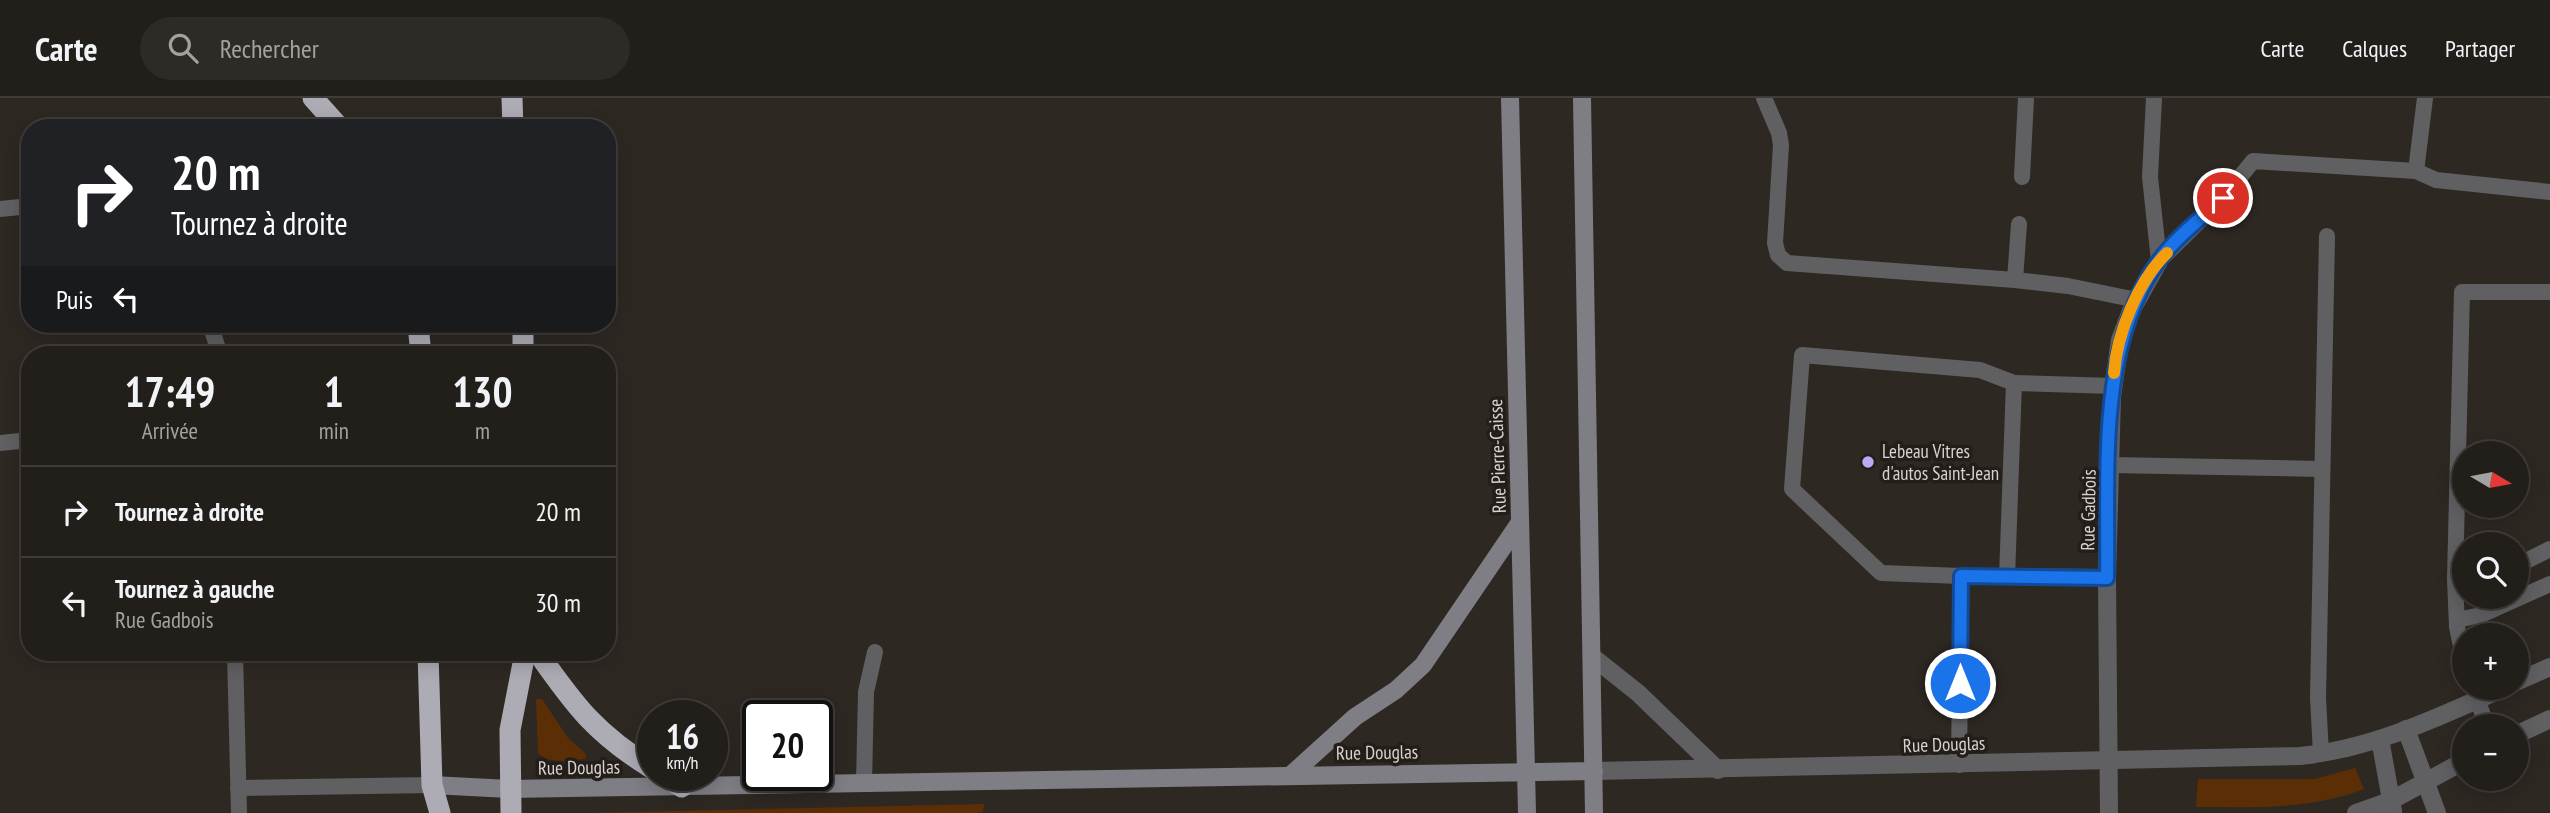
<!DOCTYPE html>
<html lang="fr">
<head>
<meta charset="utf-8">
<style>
	:root { --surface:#221e1a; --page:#2e2b27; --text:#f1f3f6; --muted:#a2a2a2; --line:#3f3c39 }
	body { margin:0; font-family:"PT Sans Narrow",sans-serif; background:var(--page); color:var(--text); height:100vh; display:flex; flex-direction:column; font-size:26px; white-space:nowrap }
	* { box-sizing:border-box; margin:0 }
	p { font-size:23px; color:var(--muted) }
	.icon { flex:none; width:38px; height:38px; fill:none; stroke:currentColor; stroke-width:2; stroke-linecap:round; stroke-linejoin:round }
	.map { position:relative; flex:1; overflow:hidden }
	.sheet { position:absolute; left:21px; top:248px; width:595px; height:315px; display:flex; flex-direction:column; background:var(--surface); border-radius:28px; box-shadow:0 4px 18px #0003,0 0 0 2px var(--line) }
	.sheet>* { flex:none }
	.guide { position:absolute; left:21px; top:21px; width:595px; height:214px; border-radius:28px; box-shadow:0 4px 18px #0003,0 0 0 2px var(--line); background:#202124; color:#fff; overflow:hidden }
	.needle { width:46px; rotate:100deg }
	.controls { position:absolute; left:2452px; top:343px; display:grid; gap:14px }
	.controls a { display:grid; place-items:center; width:77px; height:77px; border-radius:50%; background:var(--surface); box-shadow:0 4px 18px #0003,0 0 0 2px var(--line); font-size:35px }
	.speed { position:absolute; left:637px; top:602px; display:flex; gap:14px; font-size:35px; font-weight:700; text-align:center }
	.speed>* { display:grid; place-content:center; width:91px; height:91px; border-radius:50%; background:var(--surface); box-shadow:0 4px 18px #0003,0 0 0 2px var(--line); line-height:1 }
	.speed small { font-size:18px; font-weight:400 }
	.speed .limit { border:4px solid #111; border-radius:10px; background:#fff; color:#111 }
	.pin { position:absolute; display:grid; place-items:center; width:60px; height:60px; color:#fff; margin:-30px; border:4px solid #fff; border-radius:50%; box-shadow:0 2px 7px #0007 }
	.me { position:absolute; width:77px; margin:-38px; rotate:0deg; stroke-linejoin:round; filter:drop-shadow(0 0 5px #0008) }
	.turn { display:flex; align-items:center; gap:24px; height:147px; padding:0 35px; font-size:32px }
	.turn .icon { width:91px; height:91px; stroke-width:2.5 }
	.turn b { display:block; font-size:49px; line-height:60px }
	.then { display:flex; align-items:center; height:66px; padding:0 35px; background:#0003; gap:14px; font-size:26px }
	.eta { display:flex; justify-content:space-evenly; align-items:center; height:119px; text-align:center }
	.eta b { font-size:42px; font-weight:700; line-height:49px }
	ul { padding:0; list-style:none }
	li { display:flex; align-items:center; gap:21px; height:91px; padding:0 35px; border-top:2px solid var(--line) }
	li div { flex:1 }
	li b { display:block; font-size:26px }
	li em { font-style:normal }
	header { display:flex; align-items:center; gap:42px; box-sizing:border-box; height:98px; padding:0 35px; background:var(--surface); border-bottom:2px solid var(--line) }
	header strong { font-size:33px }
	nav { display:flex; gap:38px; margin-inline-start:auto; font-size:24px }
	.search { width:490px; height:63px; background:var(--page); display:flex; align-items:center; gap:18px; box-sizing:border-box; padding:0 24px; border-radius:38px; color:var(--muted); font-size:26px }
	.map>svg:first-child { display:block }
	.green { fill:#5c2e06 }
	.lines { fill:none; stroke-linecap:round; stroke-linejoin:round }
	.lane { stroke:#606063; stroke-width:16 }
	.street { stroke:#606063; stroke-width:18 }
	.secondary { stroke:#7f7e84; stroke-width:18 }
	.highway { stroke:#adabb4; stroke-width:21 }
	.route-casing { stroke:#114b97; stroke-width:18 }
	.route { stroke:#1a73e8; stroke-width:12 }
	.slow { stroke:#f59e0b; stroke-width:12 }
	.poi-dot { fill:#baaaf6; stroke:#241e1a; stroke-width:2.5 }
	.labels { text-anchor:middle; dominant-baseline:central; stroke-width:7; stroke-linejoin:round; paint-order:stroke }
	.poi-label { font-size:19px; fill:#d8d3d0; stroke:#241e1a; text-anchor:start }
	.street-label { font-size:19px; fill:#d8d3d0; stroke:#241e1a }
</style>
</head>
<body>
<header>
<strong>Carte</strong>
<div class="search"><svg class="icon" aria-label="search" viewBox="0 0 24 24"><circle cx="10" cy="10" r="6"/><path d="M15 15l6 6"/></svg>Rechercher</div>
<nav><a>Carte</a><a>Calques</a><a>Partager</a></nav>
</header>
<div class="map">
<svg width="2550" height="715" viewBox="0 0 2550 715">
	<rect width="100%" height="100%" fill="#2e2823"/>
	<!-- green -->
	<g class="green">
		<path d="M536,601H542L568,640L586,656L585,661C570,662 550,667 538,655Z"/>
		<path d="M2355,670L2364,691C2310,712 2254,709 2196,709L2198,681H2315Z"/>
		<path d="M984,706L983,714L974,715H590Z"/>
	</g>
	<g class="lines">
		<!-- lane -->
		<g class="lane">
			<path d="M1764,0L1779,35L1781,47L1775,145L1778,157L1787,165L2015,182L2019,126"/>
			<path d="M2154,0L2150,79L2159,163"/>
			<path d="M2416,73L2425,0"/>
			<path d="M2022,79L2026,0"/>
			<path d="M0,111L30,108"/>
			<path d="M2159,163L2223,100L2253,63L2416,73L2436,82L2550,94"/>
			<path d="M2015,182L2068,188L2137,202"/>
			<path d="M210,226L220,257"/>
			<path d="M2014,285L2113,288"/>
			<path d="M0,345L30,342"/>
			<path d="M2110,367L2322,371"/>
			<path d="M2516,468L2550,451"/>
			<path d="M1961,478L1881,475L1792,391L1802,257L1980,272L2014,285L2007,479"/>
			<path d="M2457,522L2481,517L2550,486"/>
			<path d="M235,555L239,715"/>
			<path d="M2464,562L2457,529L2455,481L2462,194H2550"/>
			<path d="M2473,590L2487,628"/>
			<path d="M2321,656L2318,600L2327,138"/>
			<path d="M1959,667L1961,478L2107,479"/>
			<path d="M864,686L866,594L875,554"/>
			<path d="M238,690L432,687"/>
		</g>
		<!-- street -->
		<g class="street">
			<path d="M1594,560L1638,595L1718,672"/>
			<path d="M2516,584L2550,569"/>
			<path d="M2406,631L2437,715"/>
			<path d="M2516,637L2550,621"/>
			<path d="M2380,641L2393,713"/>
			<path d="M1594,673L2300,658C2372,651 2439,619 2504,590"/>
			<path d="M2109,715L2107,479L2112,299L2120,242L2131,213L2159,163"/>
			<path d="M2356,715L2390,703L2464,663"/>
		</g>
		<!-- secondary -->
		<g class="secondary">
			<path d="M1510,0L1527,715"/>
			<path d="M1582,0L1594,715"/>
			<path d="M1292,676L1355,619L1396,592L1423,567L1520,424"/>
			<path d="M432,687L509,691L1594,673"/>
		</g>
		<!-- highway -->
		<g class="highway">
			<path d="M313,0L340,30"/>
			<path d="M512,0L513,30"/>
			<path d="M418,226L421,257"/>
			<path d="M523,226V257"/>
			<path d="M428,555L432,687L440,715"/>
			<path d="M538,555C575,608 596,636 653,671"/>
			<path d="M663,677L682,689"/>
			<path d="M511,715L510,632L525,555"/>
		</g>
	</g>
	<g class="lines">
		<!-- route casing -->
		<g class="route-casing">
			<path id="route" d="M1960,585L1961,478L2107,480C2109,378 2096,250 2158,164C2175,140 2202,120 2223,100"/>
		</g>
		<!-- route -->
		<use href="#route" class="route"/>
		<!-- slow -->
		<path class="slow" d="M2114,275C2117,235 2138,183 2167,155"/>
	</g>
	<!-- markers -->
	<circle class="poi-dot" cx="1868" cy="364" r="7"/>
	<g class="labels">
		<!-- poi labels -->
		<g class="poi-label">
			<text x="1882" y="353">Lebeau Vitres<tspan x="1882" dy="22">d'autos Saint-Jean</tspan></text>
		</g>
		<!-- street labels -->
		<g class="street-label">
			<text transform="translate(1497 358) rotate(-92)">Rue Pierre-Caisse</text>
			<text transform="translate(2088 412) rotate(-89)">Rue Gadbois</text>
			<text transform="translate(1944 646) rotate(-2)">Rue Douglas</text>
			<text transform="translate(1377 654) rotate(-1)">Rue Douglas</text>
			<text transform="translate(579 669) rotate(-1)">Rue Douglas</text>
		</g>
	</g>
</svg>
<div class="controls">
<a><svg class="needle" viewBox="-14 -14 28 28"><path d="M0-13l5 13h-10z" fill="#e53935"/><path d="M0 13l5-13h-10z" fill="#a2a2a2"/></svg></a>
<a><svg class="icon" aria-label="search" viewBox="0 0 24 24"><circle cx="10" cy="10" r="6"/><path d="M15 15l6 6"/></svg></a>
<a>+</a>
<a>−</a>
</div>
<div class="speed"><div>16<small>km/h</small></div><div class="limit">20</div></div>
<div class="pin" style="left:2223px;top:100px;background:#d93025"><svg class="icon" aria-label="arrive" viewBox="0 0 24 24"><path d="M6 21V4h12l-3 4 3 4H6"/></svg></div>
<svg class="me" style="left:1960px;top:585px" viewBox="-20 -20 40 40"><circle r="17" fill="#1a73e8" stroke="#fff" stroke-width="3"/><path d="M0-11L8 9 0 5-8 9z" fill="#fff"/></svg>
<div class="guide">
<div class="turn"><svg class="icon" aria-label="right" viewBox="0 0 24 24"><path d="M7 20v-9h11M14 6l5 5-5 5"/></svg><div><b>20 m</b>Tournez à droite</div></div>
<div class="then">Puis<svg class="icon" aria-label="left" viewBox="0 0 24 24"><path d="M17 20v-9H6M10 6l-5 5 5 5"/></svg></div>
</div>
<section class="sheet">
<div class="eta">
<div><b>17:49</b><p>Arrivée</p></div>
<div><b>1</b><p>min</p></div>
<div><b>130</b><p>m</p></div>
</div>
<ul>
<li><svg class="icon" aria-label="right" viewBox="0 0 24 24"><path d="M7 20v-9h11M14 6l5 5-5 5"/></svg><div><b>Tournez à droite</b></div><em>20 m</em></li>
<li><svg class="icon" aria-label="left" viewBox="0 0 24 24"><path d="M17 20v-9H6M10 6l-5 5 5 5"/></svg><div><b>Tournez à gauche</b><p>Rue Gadbois</p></div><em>30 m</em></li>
</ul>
</section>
</div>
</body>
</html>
